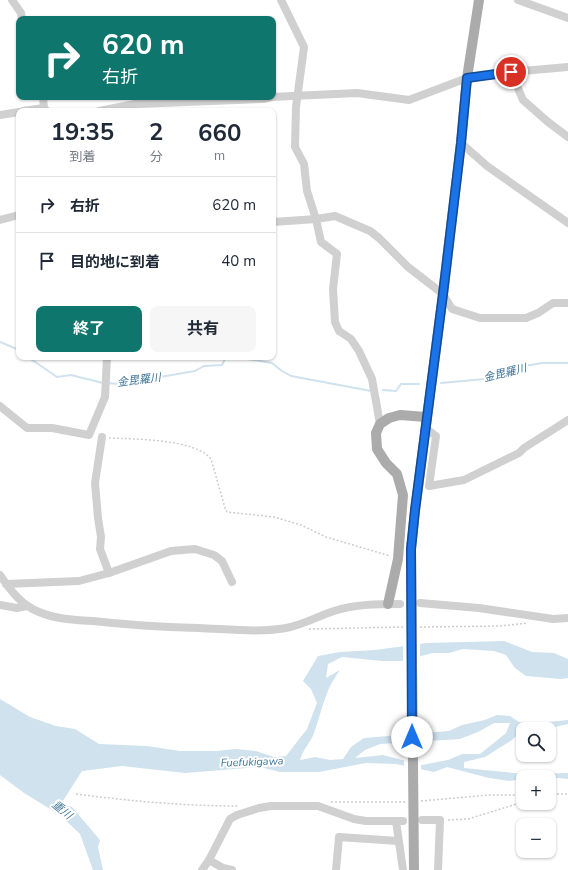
<!DOCTYPE html>
<html lang="ja">
<head>
<meta charset="utf-8">
<style>
	:root { --surface:#fff; --page:#f6f6f7; --text:#1f2937; --muted:#747a83; --line:#e0e1e3; --accent:#0f766e }
	body { margin:0; font-family:"Nunito Sans","Noto Sans JP",sans-serif; background:var(--page); color:var(--text); height:100vh; display:flex; flex-direction:column; font-size:15px; white-space:nowrap }
	* { box-sizing:border-box; margin:0 }
	p { font-size:13px; color:var(--muted) }
	.icon { flex:none; width:22px; height:22px; fill:none; stroke:currentColor; stroke-width:2; stroke-linecap:round; stroke-linejoin:round }
	.map { position:relative; flex:1; overflow:hidden }
	.drawer { position:absolute; left:16px; top:108px; width:260px; height:252px; display:flex; flex-direction:column; background:var(--surface); border-radius:8px; box-shadow:0 1px 3px #0004 }
	.drawer>* { flex:none }
	.hud { position:absolute; left:16px; top:16px; width:260px; height:84px; border-radius:8px; box-shadow:0 1px 3px #0004; background:#0f766e; color:#fff; overflow:hidden }
	.controls { position:absolute; left:516px; top:722px; display:grid; gap:8px }
	.controls a { display:grid; place-items:center; width:40px; height:40px; border-radius:8px; background:var(--surface); box-shadow:0 1px 3px #0004; font-size:20px }
	.pin { position:absolute; display:grid; place-items:center; width:34px; height:34px; color:#fff; margin:-17px; border:2px solid #fff; border-radius:50%; box-shadow:0 1px 4px #0007 }
	.me { position:absolute; width:44px; margin:-22px; rotate:0deg; stroke-linejoin:round; filter:drop-shadow(0 0 3px #0008) }
	.turn { display:flex; align-items:center; gap:14px; height:84px; padding:0 20px; font-size:18px }
	.turn .icon { width:52px; height:52px; stroke-width:2.5 }
	.turn b { display:block; font-size:28px; line-height:34px }
	.eta { display:flex; justify-content:space-evenly; align-items:center; height:68px; text-align:center }
	.eta b { font-size:24px; font-weight:700; line-height:28px }
	.primary-button { display:flex; gap:8px; margin-top:auto; padding:8px 20px }
	.primary-button a { flex:1; height:46px; border-radius:8px; background:var(--accent); color:#fff; font-size:16px; font-weight:700; line-height:46px; text-align:center }
	.primary-button a+a { background:var(--page); color:var(--text) }
	ul { padding:0; list-style:none }
	li { display:flex; align-items:center; gap:12px; height:56px; padding:0 20px; border-top:1px solid var(--line) }
	li div { flex:1 }
	li b { display:block; font-size:15px }
	li em { font-style:normal }
	.map>svg:first-child { display:block }
	.water { fill:#cfe2ee; fill-rule:evenodd }
	.pier { fill:#fff }
	.lines { fill:none; stroke-linecap:round; stroke-linejoin:round }
	.stream { stroke:#cfe2ee; stroke-width:2 }
	.path { stroke:#cdcdcd; stroke-width:1.5; stroke-dasharray:2 2; stroke-linecap:butt }
	.minor { stroke:#d0d0d0; stroke-width:8 }
	.major { stroke:#ababab; stroke-width:10 }
	.route-casing { stroke:#114b97; stroke-width:10 }
	.route { stroke:#1a73e8; stroke-width:7 }
	.labels { text-anchor:middle; dominant-baseline:central; stroke-width:4; stroke-linejoin:round; paint-order:stroke }
	.water-label { font-size:11px; font-style:italic; fill:#3f7597; stroke:#fff }
</style>
</head>
<body>
<div class="map">
<svg width="568" height="870" viewBox="0 0 568 870">
	<rect width="100%" height="100%" fill="#fff"/>
	<!-- water -->
	<path class="water" d="M504,641L532,652L554,653L568,659V678L561,679L526,676L515,668L506,655L494,651L463,649L449,653H433L402,661H382L342,657L328,664L326,678L340,670C324,692 323,708 314,733C311,742 303,749 300,760L315,757L330,760L343,759L351,747L364,738L449,731L462,725L485,720L497,715L510,716L519,722H547L568,720V724L547,729H523L512,740L485,757L464,762V768L524,774L568,773V779L549,777H523V779L509,781L489,778L447,767L434,772L396,764L366,763L319,772H280L260,767L185,773L122,766L82,771L61,804L72,807L100,840L98,847L103,870H93L80,834L60,815L24,793L0,775V699L30,717L56,726L75,729L99,744L147,746L180,751H216L235,749L256,751L274,757L286,756L307,729L317,703L311,689L303,681L318,656L340,652L375,650L426,643ZM494,723H510L506,733L480,754H462L448,760L422,765L383,755L355,758L365,750L380,744L396,743L403,740L428,741L460,739L478,732Z"/>
	<!-- pier -->
	<g class="pier">
		<path d="M420,641V658L403,662V644Z"/>
		<path d="M421,731V743L404,742V732Z"/>
		<path d="M404,758L421,763V772L404,768Z"/>
	</g>
	<g class="lines">
		<!-- stream -->
		<g class="stream">
			<path d="M0,342L19,350"/>
			<path d="M28,357L57,377L71,375L103,383"/>
			<path d="M235,357L272,363L282,371L291,376L371,391"/>
			<path d="M107,383L119,384L195,371L204,366L222,365L226,357"/>
			<path d="M441,383L485,379L525,366L542,363H568"/>
			<path d="M383,390L396,391L401,384H419"/>
		</g>
		<!-- path -->
		<g class="path">
			<path d="M109,438C133,439 196,439 211,459L225,508L227,512L274,517L301,525L326,537L390,556"/>
			<path d="M420,627L500,626L528,623"/>
			<path d="M309,629L403,627"/>
			<path d="M76,794C130,801 184,806 239,806"/>
			<path d="M549,794H568"/>
			<path d="M421,801L489,795H523"/>
			<path d="M331,802H405"/>
			<path d="M448,820L468,819L523,802"/>
		</g>
		<!-- minor -->
		<g class="minor">
			<path d="M12,0L21,13L22,19"/>
			<path d="M281,0L304,47L296,107L295,147L304,164L307,191L316,219L321,242L337,254L333,289L335,322L339,331L351,339L359,351L372,379L380,424"/>
			<path d="M518,0L568,18"/>
			<path d="M511,72L568,67"/>
			<path d="M43,97L44,108L47,111"/>
			<path d="M23,111L44,108"/>
			<path d="M99,111L135,104L263,99L271,97L357,93L409,100L467,78L511,72L523,100L548,122L568,137"/>
			<path d="M0,115L19,112"/>
			<path d="M461,143L487,166L568,223"/>
			<path d="M0,220L19,215"/>
			<path d="M273,222L316,219L335,216L370,231L379,238L408,267L443,294L452,309L480,318H526L538,313L553,303H568"/>
			<path d="M0,406L27,428H52L89,435L105,397L107,357"/>
			<path d="M425,428L436,436L429,486L464,480L519,453L524,448L568,420"/>
			<path d="M102,437L95,483L98,518L101,537L100,549L109,573"/>
			<path d="M0,575C11,591 21,605 39,612C55,619 75,620 93,621C128,625 163,627 198,628C227,629 258,633 286,628C303,625 318,616 334,611C355,604 379,604 400,604"/>
			<path d="M6,584L79,581L109,573L171,551L195,549L214,555L222,561L232,582"/>
			<path d="M420,603L479,608L553,619L568,618"/>
			<path d="M0,605L17,608L27,606"/>
			<path d="M422,820H440L438,870"/>
			<path d="M396,821L403,870"/>
			<path d="M209,860L223,868L232,870"/>
			<path d="M202,870L209,860L230,819L237,815L259,808L271,806H318L354,819L366,821H403"/>
			<path d="M336,870L339,837L398,841"/>
		</g>
		<!-- major -->
		<g class="major">
			<path d="M388,604L398,559L403,495L397,474L386,463L377,449L376,433L380,424L389,418L400,415L426,417"/>
			<path d="M414,870L411,549L415,511L443,294L461,143L467,78L479,0"/>
		</g>
	</g>
	<g class="lines">
		<!-- route casing -->
		<g class="route-casing">
			<path id="route" d="M412,737L411,549L415,510L443,294L461,143L467,78L511,72"/>
		</g>
		<!-- route -->
		<use href="#route" class="route"/>
	</g>
	<g class="labels">
		<!-- water labels -->
		<g class="water-label">
			<text transform="translate(505 373) rotate(-14)">金毘羅川</text>
			<text transform="translate(139 380) rotate(-7)">金毘羅川</text>
			<text transform="translate(252 762) rotate(-2)">Fuefukigawa</text>
			<text transform="translate(62 810) rotate(39)">重川</text>
		</g>
	</g>
</svg>
<div class="controls">
<a><svg class="icon" aria-label="search" viewBox="0 0 24 24"><circle cx="10" cy="10" r="6"/><path d="M15 15l6 6"/></svg></a>
<a>+</a>
<a>−</a>
</div>
<div class="pin" style="left:511px;top:72px;background:#d93025"><svg class="icon" aria-label="arrive" viewBox="0 0 24 24"><path d="M6 21V4h12l-3 4 3 4H6"/></svg></div>
<svg class="me" style="left:412px;top:737px" viewBox="-20 -20 40 40"><circle r="19" fill="#fff"/><path d="M0-13L10 11 0 6-10 11z" fill="#1a73e8"/></svg>
<div class="hud">
<div class="turn"><svg class="icon" aria-label="right" viewBox="0 0 24 24"><path d="M7 20v-9h11M14 6l5 5-5 5"/></svg><div><b>620 m</b>右折</div></div>
</div>
<section class="drawer">
<div class="eta">
<div><b>19:35</b><p>到着</p></div>
<div><b>2</b><p>分</p></div>
<div><b>660</b><p>m</p></div>
</div>
<ul>
<li><svg class="icon" aria-label="right" viewBox="0 0 24 24"><path d="M7 20v-9h11M14 6l5 5-5 5"/></svg><div><b>右折</b></div><em>620 m</em></li>
<li><svg class="icon" aria-label="arrive" viewBox="0 0 24 24"><path d="M6 21V4h12l-3 4 3 4H6"/></svg><div><b>目的地に到着</b></div><em>40 m</em></li>
</ul>
<div class="primary-button"><a>終了</a><a>共有</a></div>
</section>
</div>
</body>
</html>
